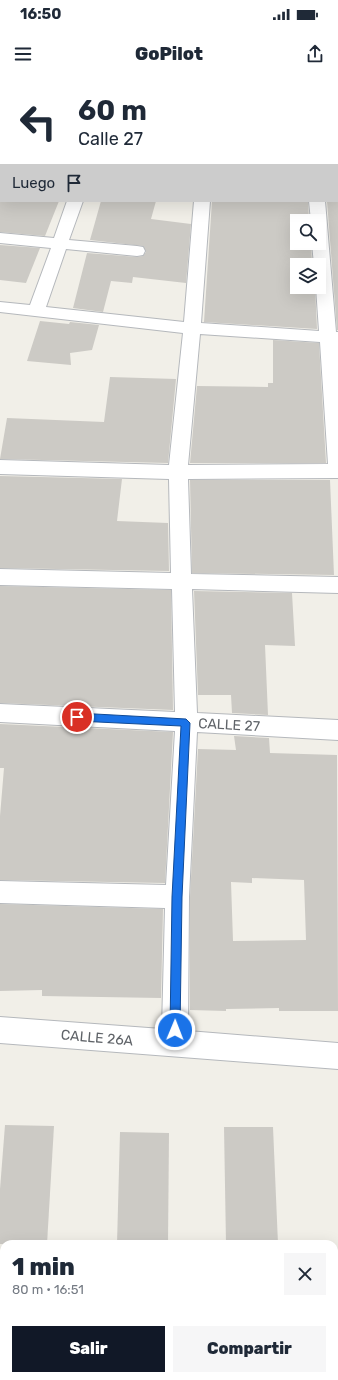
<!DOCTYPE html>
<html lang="es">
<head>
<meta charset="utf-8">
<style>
	:root { --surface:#fff; --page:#f6f6f7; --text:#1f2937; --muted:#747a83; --accent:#111827 }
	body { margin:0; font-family:Rubik,sans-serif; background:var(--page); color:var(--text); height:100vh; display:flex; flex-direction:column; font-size:15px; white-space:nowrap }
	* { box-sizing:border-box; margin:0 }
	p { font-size:13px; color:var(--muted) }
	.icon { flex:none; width:22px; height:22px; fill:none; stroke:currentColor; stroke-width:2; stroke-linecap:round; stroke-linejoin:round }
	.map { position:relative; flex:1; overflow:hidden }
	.drawer { position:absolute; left:0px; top:1160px; width:338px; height:140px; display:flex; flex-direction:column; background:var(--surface); border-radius:12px 12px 0 0; box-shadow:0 4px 16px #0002 }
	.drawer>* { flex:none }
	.banner { position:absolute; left:0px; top:0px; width:338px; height:122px; box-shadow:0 4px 16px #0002; background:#fff; color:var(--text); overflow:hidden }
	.tools { position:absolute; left:290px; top:134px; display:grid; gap:8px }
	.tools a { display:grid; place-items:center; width:36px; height:36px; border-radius:0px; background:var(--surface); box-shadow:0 4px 16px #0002; font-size:20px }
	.pin { position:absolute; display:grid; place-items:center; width:34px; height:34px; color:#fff; margin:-17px; border:2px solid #fff; border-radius:50%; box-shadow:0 1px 4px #0007 }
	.me { position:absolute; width:44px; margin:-22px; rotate:1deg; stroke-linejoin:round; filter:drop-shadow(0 0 3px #0008) }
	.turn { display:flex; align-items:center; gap:14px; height:84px; padding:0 12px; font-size:18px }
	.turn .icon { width:52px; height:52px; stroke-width:2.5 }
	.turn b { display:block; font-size:28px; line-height:34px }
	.then { display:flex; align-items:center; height:38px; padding:0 12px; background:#0003; gap:8px; font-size:15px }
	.round { display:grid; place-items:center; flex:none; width:42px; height:42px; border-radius:0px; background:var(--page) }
	.summary { display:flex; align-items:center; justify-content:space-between; height:68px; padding:0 12px }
	h1 { font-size:24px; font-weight:800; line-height:30px }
	.primary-button { display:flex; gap:8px; margin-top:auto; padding:8px 12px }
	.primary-button a { flex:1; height:46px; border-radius:0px; background:var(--accent); color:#fff; font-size:16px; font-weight:800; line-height:46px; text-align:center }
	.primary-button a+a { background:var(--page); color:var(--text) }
	.status { display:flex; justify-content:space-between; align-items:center; height:28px; padding:0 20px; background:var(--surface); direction:ltr }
	.status svg { height:11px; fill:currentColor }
	header { display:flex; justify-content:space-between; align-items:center; height:52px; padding:0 12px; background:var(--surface); font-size:18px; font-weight:800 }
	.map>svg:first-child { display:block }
	.building { fill:#cccac5; fill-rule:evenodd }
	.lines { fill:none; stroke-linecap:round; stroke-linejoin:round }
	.minor-casing { stroke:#b5b8bc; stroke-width:2 }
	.minor { fill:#fff; fill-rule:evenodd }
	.route { fill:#1a73e8; stroke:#114b97 }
	.labels { text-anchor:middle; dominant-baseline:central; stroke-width:3.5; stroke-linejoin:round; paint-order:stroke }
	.street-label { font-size:14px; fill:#5f6368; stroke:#fff }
</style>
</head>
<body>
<div class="status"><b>16:50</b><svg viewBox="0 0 49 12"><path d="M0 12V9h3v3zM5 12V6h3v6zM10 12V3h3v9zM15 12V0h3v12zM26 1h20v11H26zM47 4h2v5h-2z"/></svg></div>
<header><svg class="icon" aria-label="menu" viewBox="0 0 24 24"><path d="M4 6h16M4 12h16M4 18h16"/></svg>GoPilot<svg class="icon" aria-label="share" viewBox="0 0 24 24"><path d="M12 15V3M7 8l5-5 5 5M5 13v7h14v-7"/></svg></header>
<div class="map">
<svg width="338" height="1300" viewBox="0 0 338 1300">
	<rect width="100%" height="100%" fill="#f1efe8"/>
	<!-- building -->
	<g class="building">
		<path d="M0,121H59L45,156L0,152Z"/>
		<path d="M101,121H156L151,139L191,144L186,203L133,197L132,203L111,201L103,232L73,228L87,173L137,177L143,176L146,172L143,166L90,160Z"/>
		<path d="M212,121H308L309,141H297V163H311L312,185H297V207H315L317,249L204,242Z"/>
		<path d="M327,121H338V250H337Z"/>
		<path d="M0,165L40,168L26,203L0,200Z"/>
		<path d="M40,241L69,244L70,242L99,245L92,270L70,273L71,285L27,281Z"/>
		<path d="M273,260L319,263L326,383H190L197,306L268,307V303H273Z"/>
		<path d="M110,297L176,299L168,383L0,379L7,338L104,342Z"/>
		<path d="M0,396L122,399L117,441L168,443L169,491L0,488Z"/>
		<path d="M190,400H330L334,495L192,493Z"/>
		<path d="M0,506L171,510L173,630L0,623Z"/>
		<path d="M194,511L292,513L295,566L265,565L268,635L232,633L231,615H198Z"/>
		<path d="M0,644L173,652L165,803L0,800V736L4,688H0Z"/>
		<path d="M234,656L269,658L270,673L337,675L338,931H279V928L226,929V931L190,930V817L198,669L236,670ZM252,798L304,800L306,860L233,861L231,802L252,803Z"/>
		<path d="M0,824L163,829L161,918L42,916V910L0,911Z"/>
		<path d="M5,1045L54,1046L47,1164H0V1109Z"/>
		<path d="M224,1047H273L278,1164H226Z"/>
		<path d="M120,1052L169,1053L168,1164H117Z"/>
	</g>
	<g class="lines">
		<!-- minor casing -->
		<g class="minor-casing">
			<g id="minor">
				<rect x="0" y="91" width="1" height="8"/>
				<rect x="337" y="101" width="1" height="10"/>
				<path d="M67,121H83L69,160L137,166L143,167L145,171L143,175L137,176L66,169L46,227L184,242L194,121H210L201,243L319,251L316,207H319V185H314L312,163H319V141H311L309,121H325L336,252H338V398L188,399L191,494L338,497V513L192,509L197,633L338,640V660L197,652L189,817L188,951L338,963V989L0,963V937L162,949L165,828L0,823V801L166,805L175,651L0,642V624L175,632L172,509L0,505V489L171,493L169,399L0,394V380L169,385L183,253L0,232V222L30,225L51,168L0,163V153L54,158ZM200,254L320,262L328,384L188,385Z"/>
			</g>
		</g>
		<!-- minor -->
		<use href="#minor" class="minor"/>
	</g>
	<!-- route -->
	<path class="route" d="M77,633L186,639L190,643L182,817L180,950L179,953L175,955L171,953L170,950L172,817L181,646L77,641L73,637Z"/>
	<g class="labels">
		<!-- street labels -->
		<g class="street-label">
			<text transform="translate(229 645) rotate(3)">CALLE 27</text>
			<text transform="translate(97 958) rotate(5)">CALLE 26A</text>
		</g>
	</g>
</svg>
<div class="tools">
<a><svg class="icon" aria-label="search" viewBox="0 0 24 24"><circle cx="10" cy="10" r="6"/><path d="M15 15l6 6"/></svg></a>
<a><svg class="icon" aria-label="layers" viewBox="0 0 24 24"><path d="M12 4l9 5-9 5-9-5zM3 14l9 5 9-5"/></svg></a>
</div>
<div class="pin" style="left:77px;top:637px;background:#d93025"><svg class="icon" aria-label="arrive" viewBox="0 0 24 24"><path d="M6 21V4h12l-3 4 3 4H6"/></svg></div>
<svg class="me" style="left:175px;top:950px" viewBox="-20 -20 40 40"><circle r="17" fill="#1a73e8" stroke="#fff" stroke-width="3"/><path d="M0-11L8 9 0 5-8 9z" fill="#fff"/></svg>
<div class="banner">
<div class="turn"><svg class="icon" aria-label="left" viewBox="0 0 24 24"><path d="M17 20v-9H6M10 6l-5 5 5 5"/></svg><div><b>60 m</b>Calle 27</div></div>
<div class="then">Luego<svg class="icon" aria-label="arrive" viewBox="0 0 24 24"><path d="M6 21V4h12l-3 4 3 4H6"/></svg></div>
</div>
<section class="drawer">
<div class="summary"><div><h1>1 min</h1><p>80 m · 16:51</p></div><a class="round"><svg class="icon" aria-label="close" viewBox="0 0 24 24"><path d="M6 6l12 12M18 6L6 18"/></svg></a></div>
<div class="primary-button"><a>Salir</a><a>Compartir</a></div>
</section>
</div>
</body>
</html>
